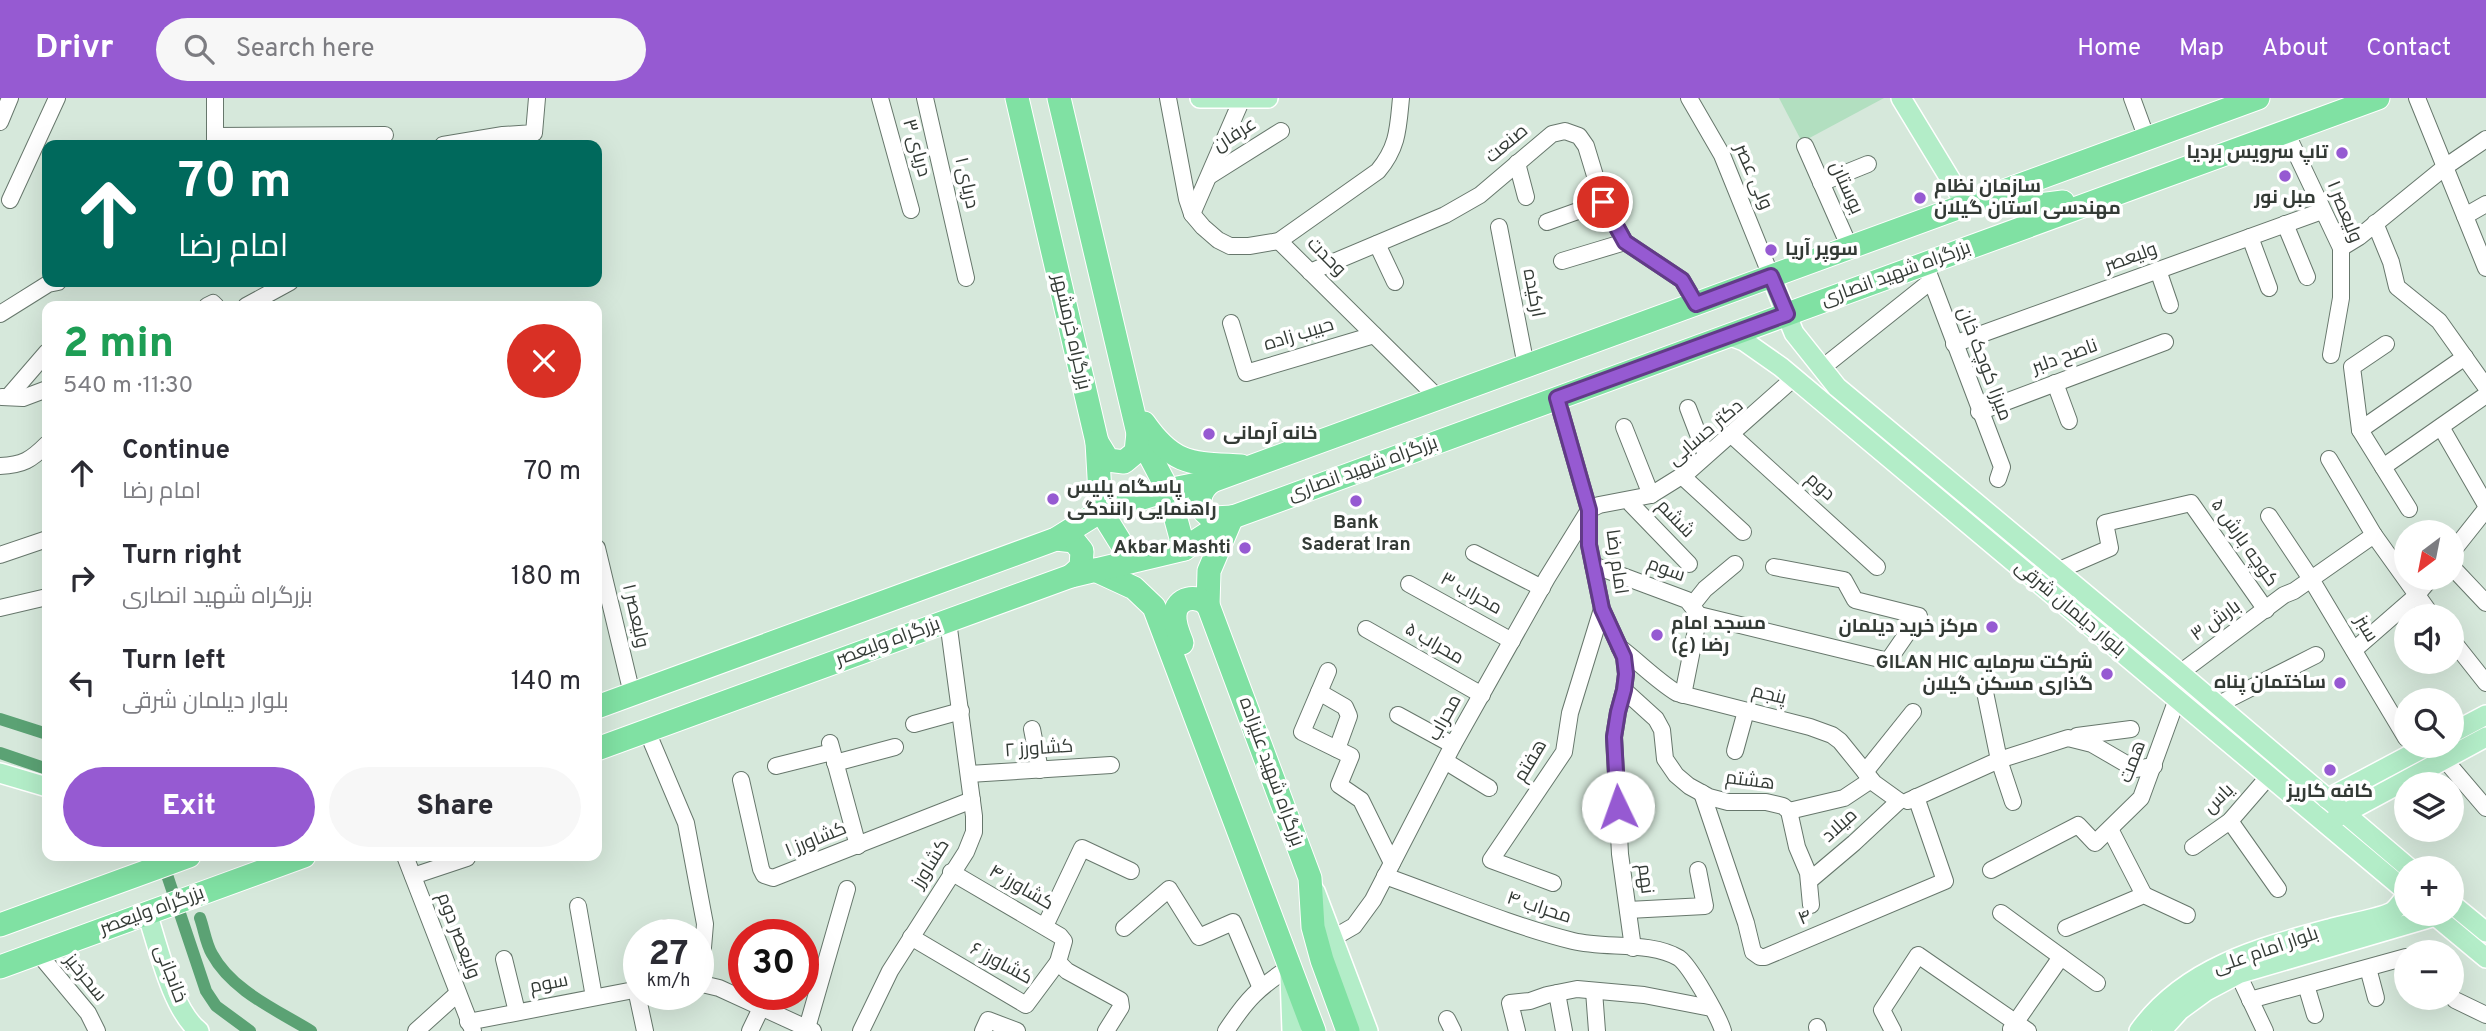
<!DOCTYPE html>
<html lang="en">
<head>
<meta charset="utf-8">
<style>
	:root { --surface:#fff; --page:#f7f7f7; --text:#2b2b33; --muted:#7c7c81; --accent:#965ad2 }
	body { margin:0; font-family:Overpass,Cairo,sans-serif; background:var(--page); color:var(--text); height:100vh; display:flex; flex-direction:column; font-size:26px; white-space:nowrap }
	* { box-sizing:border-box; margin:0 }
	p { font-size:23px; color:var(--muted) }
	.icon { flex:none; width:38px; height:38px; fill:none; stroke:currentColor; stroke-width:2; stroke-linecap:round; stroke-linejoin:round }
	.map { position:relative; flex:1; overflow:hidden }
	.details { position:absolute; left:42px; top:203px; width:560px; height:560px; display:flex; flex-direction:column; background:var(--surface); border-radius:14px; box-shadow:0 7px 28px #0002 }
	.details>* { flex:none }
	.hud { position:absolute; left:42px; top:42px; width:560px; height:147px; border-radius:14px; box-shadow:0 7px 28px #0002; background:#00695c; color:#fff; overflow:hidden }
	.needle { width:46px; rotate:212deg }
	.buttons { position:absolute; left:2394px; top:422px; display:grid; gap:14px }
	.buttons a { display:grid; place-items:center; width:70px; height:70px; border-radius:50%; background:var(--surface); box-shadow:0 7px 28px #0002; font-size:35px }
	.speed { position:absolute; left:623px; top:821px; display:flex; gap:14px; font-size:35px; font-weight:700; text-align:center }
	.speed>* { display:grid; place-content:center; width:91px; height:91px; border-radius:50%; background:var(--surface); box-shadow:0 7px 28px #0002; line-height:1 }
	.speed small { font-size:18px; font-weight:400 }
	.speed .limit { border:10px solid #d22; background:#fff; color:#111 }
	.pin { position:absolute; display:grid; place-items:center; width:60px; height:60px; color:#fff; margin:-30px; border:4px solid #fff; border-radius:50%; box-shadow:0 2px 7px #0007 }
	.me { position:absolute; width:77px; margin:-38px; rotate:357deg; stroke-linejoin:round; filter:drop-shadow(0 0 5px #0008) }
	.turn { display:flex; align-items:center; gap:24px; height:147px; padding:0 21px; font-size:32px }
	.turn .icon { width:91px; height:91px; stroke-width:2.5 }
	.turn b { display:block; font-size:49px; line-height:60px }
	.round { display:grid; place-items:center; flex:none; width:74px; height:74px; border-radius:37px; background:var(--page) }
	.headline { display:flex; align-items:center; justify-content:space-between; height:119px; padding:0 21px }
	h1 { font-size:42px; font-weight:800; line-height:52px; color:#1e9e55 }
	.button { display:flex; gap:14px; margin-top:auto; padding:14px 21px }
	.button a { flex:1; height:80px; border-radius:42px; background:var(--accent); color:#fff; font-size:28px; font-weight:800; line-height:80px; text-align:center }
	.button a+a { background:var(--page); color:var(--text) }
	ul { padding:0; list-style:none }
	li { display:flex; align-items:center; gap:21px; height:105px; padding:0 21px }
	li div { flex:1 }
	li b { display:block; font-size:26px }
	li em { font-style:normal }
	header { display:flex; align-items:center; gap:42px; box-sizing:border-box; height:98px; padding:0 35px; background:var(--accent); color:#fff }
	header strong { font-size:33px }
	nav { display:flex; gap:38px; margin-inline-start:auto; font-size:24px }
	.search { width:490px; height:63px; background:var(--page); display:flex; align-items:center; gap:18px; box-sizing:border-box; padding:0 24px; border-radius:38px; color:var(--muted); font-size:26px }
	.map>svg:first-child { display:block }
	.green { fill:#b2dfc0 }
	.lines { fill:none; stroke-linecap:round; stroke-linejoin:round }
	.canal { stroke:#5ba274; stroke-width:12 }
	.minor-casing { stroke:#67776c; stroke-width:18 }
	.major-casing { stroke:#fff; stroke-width:22 }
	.highway-casing { stroke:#fff; stroke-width:25 }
	.minor { stroke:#fff; stroke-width:16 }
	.major { stroke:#b3edc8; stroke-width:19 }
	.highway { stroke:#80e1a3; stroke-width:23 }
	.route-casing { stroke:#623a88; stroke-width:18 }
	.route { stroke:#965ad2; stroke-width:12 }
	.poi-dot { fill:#965ad2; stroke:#fff; stroke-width:2.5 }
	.labels { text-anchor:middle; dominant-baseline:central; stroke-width:7; stroke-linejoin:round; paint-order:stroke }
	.street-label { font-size:19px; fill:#343b36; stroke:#fff }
	.poi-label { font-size:19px; font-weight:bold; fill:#343b36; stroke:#fff; text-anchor:end }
</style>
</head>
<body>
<header>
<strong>Drivr</strong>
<div class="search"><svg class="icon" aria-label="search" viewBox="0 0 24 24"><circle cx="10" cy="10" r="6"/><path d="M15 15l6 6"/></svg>Search here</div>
<nav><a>Home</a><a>Map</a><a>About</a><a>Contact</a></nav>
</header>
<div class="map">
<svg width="2486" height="933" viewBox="0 0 2486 933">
	<rect width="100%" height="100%" fill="#d6e8db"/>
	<!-- green -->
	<path class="green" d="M1779,0H1884L1802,44Z"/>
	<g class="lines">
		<!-- canal -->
		<g class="canal">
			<path d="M0,621L47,636"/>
			<path d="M0,655L47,671"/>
			<path d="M163,765L206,893L216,908L250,933"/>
			<path d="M200,820C204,831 206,846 212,856C232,893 277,912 311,933"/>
		</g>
		<!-- minor casing -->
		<g class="minor-casing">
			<g id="minor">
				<path d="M215,0V47"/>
				<path d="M880,0L911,112"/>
				<path d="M925,0L966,180"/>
				<path d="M1168,0L1187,101L1192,116L1203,129L1218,142L1230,148H1249L1279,143L1378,73C1398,49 1398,31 1401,0"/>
				<path d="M1689,0L1722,57L1771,178"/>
				<path d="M2132,0L2147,41"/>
				<path d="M2417,0L2486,170"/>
				<path d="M0,24L10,0"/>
				<path d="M2286,34L2341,150V200L2331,257"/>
				<path d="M215,38L385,37"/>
				<path d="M443,47L503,37L534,35L537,0"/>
				<path d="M1805,48L1850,150"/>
				<path d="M1517,65L1526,99"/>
				<path d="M1211,77L1281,33"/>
				<path d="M1821,85L1868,66"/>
				<path d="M10,102L57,0"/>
				<path d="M1192,116L1242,1"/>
				<path d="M2465,118L2486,106"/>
				<path d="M1547,124L1603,104"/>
				<path d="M2375,125L2391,164L2397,189L2439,223L2486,289"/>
				<path d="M2285,126L2307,179"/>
				<path d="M1499,129L1526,268"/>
				<path d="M2250,139L2269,190"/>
				<path d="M1279,143L1438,300"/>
				<path d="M1377,146L1395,184"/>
				<path d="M2341,150L2359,139L2445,69L2486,41"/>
				<path d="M1562,163L1625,144"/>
				<path d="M1925,166L2002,369L1998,381"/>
				<path d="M2158,172L2170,207"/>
				<path d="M1310,174L1445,117L1480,97L1552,36L1565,33L1579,38L1586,48L1603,104L1625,144L1682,182L1696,206"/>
				<path d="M207,208L213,205L216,208"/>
				<path d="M246,208L290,184"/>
				<path d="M0,216L48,186L58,184"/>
				<path d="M1231,225L1246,275L1374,237"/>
				<path d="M1954,246L2322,113"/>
				<path d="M2386,246L2352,269L2360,332L2409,411"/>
				<path d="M1822,270L1931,183"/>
				<path d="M2055,285L2069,323"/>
				<path d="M9,298L47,254"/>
				<path d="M2,299L23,300L47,291"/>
				<path d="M1557,300L1589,412V447L1602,511L1624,559L1626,576L1624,592L1618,614L1614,639L1620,756L1633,850"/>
				<path d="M1688,310L1706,357"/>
				<path d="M1979,314L2165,244"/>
				<path d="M1624,329L1651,397"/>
				<path d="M2441,329L2486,407"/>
				<path d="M2360,332L2465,259"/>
				<path d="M1735,340L1877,469"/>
				<path d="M2329,361L2374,437L2432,518"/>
				<path d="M0,368C23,367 31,362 47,346"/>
				<path d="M2383,369L2486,297"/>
				<path d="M1682,378L1743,434"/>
				<path d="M1631,406L1689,466"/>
				<path d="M2269,418L2311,481L2406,640"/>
				<path d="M597,450L632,596"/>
				<path d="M2452,454L2486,411"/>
				<path d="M1474,455L1542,490"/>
				<path d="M0,457L47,441"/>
				<path d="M1593,467L1687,502L1699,517L1888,563L1919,518L1855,502L1844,482L1774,469"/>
				<path d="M2452,469L2486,505"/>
				<path d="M2057,473L2110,450L2105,425L2191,405L2266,512"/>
				<path d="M1409,486L1512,543"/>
				<path d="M1693,506L1705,491L1735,466"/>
				<path d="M0,510L47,499"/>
				<path d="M1366,531L1482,597"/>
				<path d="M2452,542L2486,585"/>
				<path d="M1619,549C1639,564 1656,582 1677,595L1810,629L1832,637L1840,643L1874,685L1899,703"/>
				<path d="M2354,552L2416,498L2431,480"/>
				<path d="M1328,573L1302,634L1351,658L1339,687L1361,702L1392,765"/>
				<path d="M2180,575L2284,497L2294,493L2374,437"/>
				<path d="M1624,592L1656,621L1662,632L1665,661L1676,677L1689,688L1709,699L1728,704H1766L1783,708L1789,713L1797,749L1808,775L1811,807"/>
				<path d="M1319,594L1345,609L1349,618L1337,651"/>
				<path d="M1985,594L1999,662L2013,704"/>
				<path d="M1683,597L1699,517"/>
				<path d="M2217,607L2316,557"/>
				<path d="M1398,617L1453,647"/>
				<path d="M914,626L961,613"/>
				<path d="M1032,631L1040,672"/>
				<path d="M647,633L686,725L705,826L700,885"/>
				<path d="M2077,638L2131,631"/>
				<path d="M830,645L858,748"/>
				<path d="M1735,653L1746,613"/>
				<path d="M2445,662L2486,710"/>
				<path d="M1445,663L1489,690"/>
				<path d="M835,665L895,649"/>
				<path d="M776,668L832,654"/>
				<path d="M1865,674L1913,614"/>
				<path d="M969,676L1111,667"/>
				<path d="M741,682L761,771L764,777L773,780L972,702"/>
				<path d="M1702,695L1746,825L1753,854L1760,859H1765L1945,783L1916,699"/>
				<path d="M1908,703L1999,662L2068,640L2092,646L2135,671L2154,668"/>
				<path d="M1789,713L1844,700L1871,682"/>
				<path d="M2230,723L2278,791"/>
				<path d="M2110,731L2144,797"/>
				<path d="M2193,749L2230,723L2269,678"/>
				<path d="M405,758L473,933"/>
				<path d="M1991,772L2078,727L2095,745L2141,700L2177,601"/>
				<path d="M951,774L1060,838L1064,843L1058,864L1067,873L1120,902L1121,909L1106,933"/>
				<path d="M413,778L467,760"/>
				<path d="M1385,778C1447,800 1509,827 1573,843C1605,851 1651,843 1679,860C1690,868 1719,919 1723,933"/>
				<path d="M1809,783L1854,745L1899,703"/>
				<path d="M1553,785L1491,762L1564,654L1570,615L1602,511"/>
				<path d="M578,808L594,899"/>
				<path d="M1628,812L1705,808L1698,772"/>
				<path d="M2001,815L2097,885"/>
				<path d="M1045,828L1082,750L1131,773"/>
				<path d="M666,830V836"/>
				<path d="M1124,830L1169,791L1199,839L1233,824L1260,888"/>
				<path d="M2066,830L2144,797L2187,817"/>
				<path d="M911,839L1026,907L1058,864"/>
				<path d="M1333,840L1354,828L1373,802L1453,647L1547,480L1589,412L1599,407L1651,397L1688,374L1794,280"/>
				<path d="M38,855L88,915L97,933"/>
				<path d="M504,861L517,914"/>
				<path d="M2368,870L2376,900"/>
				<path d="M2238,876L2265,933"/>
				<path d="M698,885L719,890L813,933"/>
				<path d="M2306,887L2315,917"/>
				<path d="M636,891L645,933"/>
				<path d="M1594,893L1597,933"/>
				<path d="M1557,895L1564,933"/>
				<path d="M2250,902L2406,859"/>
				<path d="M2455,902L2486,917"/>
				<path d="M1447,921L1453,933"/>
				<path d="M468,924L639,891"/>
				<path d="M1817,929L1818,933"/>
				<path d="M807,930L847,791"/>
				<path d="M2011,931L2061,859"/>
				<path d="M416,933L457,896"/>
				<path d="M750,933L761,910"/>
				<path d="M861,933L890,873L966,754L974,734V718L948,523"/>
				<path d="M983,933L988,922L1017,933"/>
				<path d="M1226,933C1247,901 1258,890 1290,869"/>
				<path d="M1517,933L1510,905L1530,903L1547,897L1577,891L1644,897L1711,910"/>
				<path d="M1893,933L1882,912L1918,857L2028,933"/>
			</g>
		</g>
		<!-- major casing -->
		<g class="major-casing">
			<g id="major">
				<path d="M1200,0H1268"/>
				<path d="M1901,0L1966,107"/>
				<path d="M1771,178L1794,235L1837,289L2180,575L2409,770"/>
				<path d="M1728,237L1744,243L1781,269L2406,793"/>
				<path d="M2452,635L2486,617"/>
				<path d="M0,675L47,689"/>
				<path d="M2327,701L2427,648"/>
				<path d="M2336,720L2486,639"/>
				<path d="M1315,793L1368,933"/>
				<path d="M2452,806L2486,834"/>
				<path d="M147,815C158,848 172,912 199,933"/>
				<path d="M2433,816L2486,860"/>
				<path d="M1290,877L1292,933"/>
				<path d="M2139,933C2184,870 2258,850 2329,831C2346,826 2378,821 2392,814C2397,811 2402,803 2406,798"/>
				<path d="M2161,933L2180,912L2206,893L2238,876L2436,818"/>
			</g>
		</g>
		<!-- highway casing -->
		<g class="highway-casing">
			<g id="highway">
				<path d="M1017,0L1097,344L1101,413L1132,463"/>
				<path d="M1059,0L1138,335L1168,392L1184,451"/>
				<path d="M2015,89L2019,101L2030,108L2063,104"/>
				<path d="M1144,325C1174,368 1192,365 1241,368"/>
				<path d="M1097,344L1108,362L1124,364L1136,354L1138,335"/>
				<path d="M1212,383C1197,394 1195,411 1213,420L1233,419"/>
				<path d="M1232,419L1209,473L1208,507L1310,780L1313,829L1322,862L1348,933"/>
				<path d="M1056,441L1074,443L1082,453L1081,469L1071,478"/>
				<path d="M1095,472L1134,490L1154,509L1314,933"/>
				<path d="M1182,545C1179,537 1174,526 1175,517C1176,499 1197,496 1208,507"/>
				<path d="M597,609L1056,441L1101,413L1168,392L1212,383L2258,0"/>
				<path d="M597,651L1071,478L1184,451L1233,419L2378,0"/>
				<path d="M0,827L189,758"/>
				<path d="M0,869L304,758"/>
			</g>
		</g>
		<!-- minor -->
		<use href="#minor" class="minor"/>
		<!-- major -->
		<use href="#major" class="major"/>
		<!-- highway -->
		<use href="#highway" class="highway"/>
	</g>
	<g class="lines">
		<!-- route casing -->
		<g class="route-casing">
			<path id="route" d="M1603,104L1625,144L1682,182L1696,206L1771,178L1787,216L1557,300L1589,412V447L1602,511L1624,559L1626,576L1624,592L1618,614L1614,639L1618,709"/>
		</g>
		<!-- route -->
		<use href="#route" class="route"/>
	</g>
	<!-- markers -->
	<g class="poi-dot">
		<circle cx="2342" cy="55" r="7"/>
		<circle cx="2285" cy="78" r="7"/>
		<circle cx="1920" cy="100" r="7"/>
		<circle cx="1771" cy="152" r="7"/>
		<circle cx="1209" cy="336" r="7"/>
		<circle cx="1053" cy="401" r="7"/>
		<circle cx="1356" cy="403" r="7"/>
		<circle cx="1245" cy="450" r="7"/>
		<circle cx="1992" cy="529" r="7"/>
		<circle cx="1657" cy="537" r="7"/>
		<circle cx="2107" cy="576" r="7"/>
		<circle cx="2340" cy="585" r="7"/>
		<circle cx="2330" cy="672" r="7"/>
	</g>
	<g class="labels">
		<!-- street labels -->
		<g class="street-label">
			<text transform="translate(1235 37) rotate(-32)">عرفان</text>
			<text transform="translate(1507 46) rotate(-40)">صنعت</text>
			<text transform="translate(916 50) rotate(74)">دریای ۳</text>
			<text transform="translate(1753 79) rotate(67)">ولی عصر</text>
			<text transform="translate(966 85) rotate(77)">دریای ۱</text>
			<text transform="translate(1846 90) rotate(66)">بوستان</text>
			<text transform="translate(2344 114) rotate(68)">ولیعصر ۱</text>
			<text transform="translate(1326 159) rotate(45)">وحدت</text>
			<text transform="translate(2131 160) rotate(-20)">ولیعصر</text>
			<text transform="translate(1896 176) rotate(-20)">بزرگراه شهید انصاری</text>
			<text transform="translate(1533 195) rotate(79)">ارکیده</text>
			<text transform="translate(1071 234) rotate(77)">بزرگراه خرمشهر</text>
			<text transform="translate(1299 237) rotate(-17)">حبیب زاده</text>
			<text transform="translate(2065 259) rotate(-20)">ناصح دلبر</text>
			<text transform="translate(1984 266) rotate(69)">میرزا کوچک خان</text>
			<text transform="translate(1706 335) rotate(-40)">دکتر حسابی</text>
			<text transform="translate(1363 371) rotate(-20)">بزرگراه شهید انصاری</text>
			<text transform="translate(1820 389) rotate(42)">دوم</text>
			<text transform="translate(1675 421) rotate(46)">ششم</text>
			<text transform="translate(2244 445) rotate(55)">کوچه بارش ۵</text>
			<text transform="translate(1616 464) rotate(82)">امام رضا</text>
			<text transform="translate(1666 472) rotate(20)">سوم</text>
			<text transform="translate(1471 496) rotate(29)">محراب ۳</text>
			<text transform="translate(2070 511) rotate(40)">بلوار دیلمان شرقی</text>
			<text transform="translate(635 518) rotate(77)">ولیعصر ۱</text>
			<text transform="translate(2216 523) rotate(-36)">بارش ۳</text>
			<text transform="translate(2366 531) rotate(59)">سبز</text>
			<text transform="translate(888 544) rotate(-20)">بزرگراه ولیعصر</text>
			<text transform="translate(1434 546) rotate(30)">محراب ۵</text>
			<text transform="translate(1769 597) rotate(14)">پنجم</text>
			<text transform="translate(1445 620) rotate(-61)">محراب</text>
			<text transform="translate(1039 651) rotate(-4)">کشاورز ۲</text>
			<text transform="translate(1531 663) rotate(-59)">هفتم</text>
			<text transform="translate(2133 664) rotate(-69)">همت</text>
			<text transform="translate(1271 674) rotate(70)">بزرگراه شهید علیزاده</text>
			<text transform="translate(1750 683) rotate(7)">هشتم</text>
			<text transform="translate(2219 701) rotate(-44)">یاس</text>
			<text transform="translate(1840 728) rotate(-42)">میلاد</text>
			<text transform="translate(816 742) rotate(-22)">کشاورز ۱</text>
			<text transform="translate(931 766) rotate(-58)">کشاورز</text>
			<text transform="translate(1645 781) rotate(83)">نهم</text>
			<text transform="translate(1021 790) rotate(30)">کشاورز ۴</text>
			<text transform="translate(1539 810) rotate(18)">محراب ۴</text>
			<text transform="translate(152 813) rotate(-20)">بزرگراه ولیعصر</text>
			<text transform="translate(1805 820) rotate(-23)">۴</text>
			<text transform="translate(458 838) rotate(69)">ولیعصر دوم</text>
			<text transform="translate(2266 853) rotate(-19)">بلوار امام علی</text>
			<text transform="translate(1001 866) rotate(28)">کشاورز ۶</text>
			<text transform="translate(170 876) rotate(69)">خانجانی</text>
			<text transform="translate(85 880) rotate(51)">سحرخیز</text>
			<text transform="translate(549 886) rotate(-11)">سوم</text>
		</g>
		<!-- poi labels -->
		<g class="poi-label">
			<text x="2328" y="55">تاپ سرویس بردیا</text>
			<text x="1934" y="89" text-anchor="start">سازمان نظام<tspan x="1934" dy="22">مهندسی استان گیلان</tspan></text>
			<text x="2285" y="100" text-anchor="middle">مبل نور</text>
			<text x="1785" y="152" text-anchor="start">سوپر آریا</text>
			<text x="1223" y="336" text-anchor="start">خانه آرمانی</text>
			<text x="1067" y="390" text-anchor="start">پاسگاه پلیس<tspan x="1067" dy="22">راهنمایی رانندگی</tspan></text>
			<text x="1356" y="425" text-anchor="middle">Bank<tspan x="1356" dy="22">Saderat Iran</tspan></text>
			<text x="1231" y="450">Akbar Mashti</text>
			<text x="1671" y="526" text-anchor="start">مسجد امام<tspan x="1671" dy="22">رضا (ع)</tspan></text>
			<text x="1978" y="529">مرکز خرید دیلمان</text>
			<text x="2093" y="565">GILAN HIC شرکت سرمایه<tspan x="2093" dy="22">گذاری مسکن گیلان</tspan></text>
			<text x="2326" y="585">ساختمان پناه</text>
			<text x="2330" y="694" text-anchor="middle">کافه کاریز</text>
		</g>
	</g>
</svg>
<div class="buttons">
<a><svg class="needle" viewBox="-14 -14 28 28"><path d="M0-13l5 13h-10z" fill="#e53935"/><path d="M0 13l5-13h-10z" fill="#7c7c81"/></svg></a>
<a><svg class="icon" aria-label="sound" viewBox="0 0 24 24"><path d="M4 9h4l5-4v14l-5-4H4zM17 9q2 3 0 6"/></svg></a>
<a><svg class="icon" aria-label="search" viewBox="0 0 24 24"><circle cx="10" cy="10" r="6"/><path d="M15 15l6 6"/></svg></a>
<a><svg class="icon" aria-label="layers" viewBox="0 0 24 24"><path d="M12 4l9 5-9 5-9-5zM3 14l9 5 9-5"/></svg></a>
<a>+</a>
<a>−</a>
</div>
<div class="speed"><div>27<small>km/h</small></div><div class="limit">30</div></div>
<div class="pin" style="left:1603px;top:104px;background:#d93025"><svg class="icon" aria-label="arrive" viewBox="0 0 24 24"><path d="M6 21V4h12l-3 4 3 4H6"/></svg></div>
<svg class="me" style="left:1618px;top:709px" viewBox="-20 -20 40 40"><circle r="19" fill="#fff"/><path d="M0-13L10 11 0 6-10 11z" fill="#965ad2"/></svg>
<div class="hud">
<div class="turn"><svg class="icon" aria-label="ahead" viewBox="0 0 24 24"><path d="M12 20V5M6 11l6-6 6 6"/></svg><div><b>70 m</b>امام رضا</div></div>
</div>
<section class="details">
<div class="headline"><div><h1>2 min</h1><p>540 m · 11:30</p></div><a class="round" style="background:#d93025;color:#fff"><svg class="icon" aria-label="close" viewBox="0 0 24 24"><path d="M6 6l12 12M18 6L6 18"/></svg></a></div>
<ul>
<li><svg class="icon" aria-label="ahead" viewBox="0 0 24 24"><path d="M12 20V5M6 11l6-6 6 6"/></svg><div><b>Continue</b><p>امام رضا</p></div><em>70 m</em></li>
<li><svg class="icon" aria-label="right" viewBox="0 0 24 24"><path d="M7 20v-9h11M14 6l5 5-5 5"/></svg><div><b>Turn right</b><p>بزرگراه شهید انصاری</p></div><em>180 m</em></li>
<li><svg class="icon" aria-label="left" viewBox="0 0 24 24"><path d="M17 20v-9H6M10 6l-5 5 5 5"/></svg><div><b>Turn left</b><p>بلوار دیلمان شرقی</p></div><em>140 m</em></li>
</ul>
<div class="button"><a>Exit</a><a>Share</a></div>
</section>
</div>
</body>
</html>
